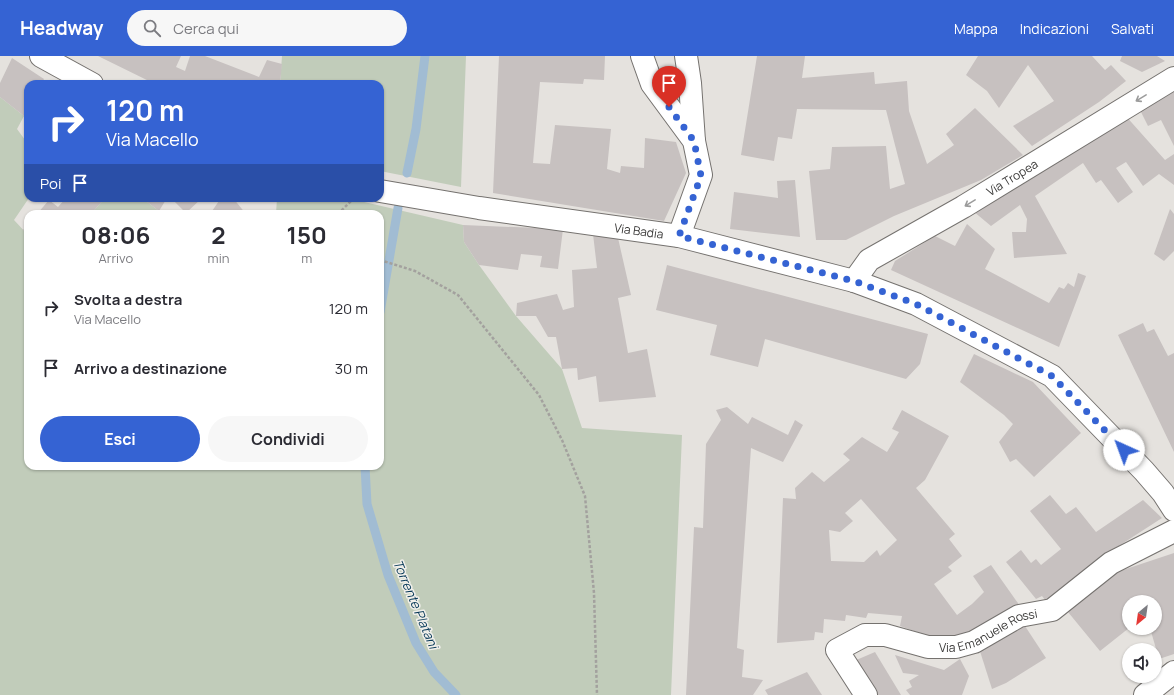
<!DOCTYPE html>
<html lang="it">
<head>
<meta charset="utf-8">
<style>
	:root { --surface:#fff; --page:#f7f7f7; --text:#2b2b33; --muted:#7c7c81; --accent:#3563d3 }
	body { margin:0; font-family:Manrope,sans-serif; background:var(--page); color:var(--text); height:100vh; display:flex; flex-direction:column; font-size:15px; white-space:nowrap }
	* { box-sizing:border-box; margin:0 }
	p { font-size:13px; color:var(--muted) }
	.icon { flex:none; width:22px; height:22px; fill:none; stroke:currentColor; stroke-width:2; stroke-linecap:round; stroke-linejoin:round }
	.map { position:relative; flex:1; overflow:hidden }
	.details { position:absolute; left:24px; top:154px; width:360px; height:260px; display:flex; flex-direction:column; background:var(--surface); border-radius:12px; box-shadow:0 1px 3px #0004 }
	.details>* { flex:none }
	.banner { position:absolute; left:24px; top:24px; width:360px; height:122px; border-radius:12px; box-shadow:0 1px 3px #0004; background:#3563d3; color:#fff; overflow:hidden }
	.needle { width:26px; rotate:209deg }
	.fabs { position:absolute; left:1122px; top:539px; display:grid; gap:8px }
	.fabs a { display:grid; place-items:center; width:40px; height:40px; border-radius:50%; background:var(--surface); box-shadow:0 1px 3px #0004; font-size:20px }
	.pin { position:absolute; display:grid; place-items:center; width:34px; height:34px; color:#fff; margin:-41px -17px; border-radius:50% 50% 50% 0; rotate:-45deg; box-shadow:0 0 4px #0007 }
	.pin .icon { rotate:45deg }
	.me { position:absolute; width:44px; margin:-22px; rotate:317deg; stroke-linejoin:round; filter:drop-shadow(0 0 3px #0008) }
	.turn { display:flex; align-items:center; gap:14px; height:84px; padding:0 16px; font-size:18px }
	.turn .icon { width:52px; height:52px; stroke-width:2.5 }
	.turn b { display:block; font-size:28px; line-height:34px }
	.then { display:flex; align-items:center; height:38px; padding:0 16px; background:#0003; gap:8px; font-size:15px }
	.eta { display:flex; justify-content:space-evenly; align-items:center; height:68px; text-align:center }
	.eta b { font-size:24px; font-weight:700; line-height:28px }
	.action { display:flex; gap:8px; margin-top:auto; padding:8px 16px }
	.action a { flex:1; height:46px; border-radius:24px; background:var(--accent); color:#fff; font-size:16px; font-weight:700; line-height:46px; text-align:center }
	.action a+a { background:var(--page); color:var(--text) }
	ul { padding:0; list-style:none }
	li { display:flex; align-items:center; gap:12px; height:60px; padding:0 16px }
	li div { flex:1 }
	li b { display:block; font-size:15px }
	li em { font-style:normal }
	header { display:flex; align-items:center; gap:24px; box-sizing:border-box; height:56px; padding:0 20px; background:var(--accent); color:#fff }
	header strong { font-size:19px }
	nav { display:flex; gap:22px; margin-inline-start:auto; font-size:14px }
	.search { width:280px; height:36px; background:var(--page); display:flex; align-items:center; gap:10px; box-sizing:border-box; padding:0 14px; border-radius:22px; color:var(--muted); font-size:15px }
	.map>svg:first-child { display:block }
	.green { fill:#c1ccba }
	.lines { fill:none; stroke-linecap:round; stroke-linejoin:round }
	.stream { stroke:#a1bcd3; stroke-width:9 }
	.building { fill:#c7c1c0; fill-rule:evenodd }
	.minor-casing { stroke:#75726f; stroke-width:24 }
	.path { stroke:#a3a19e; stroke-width:2.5; stroke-dasharray:3 2; stroke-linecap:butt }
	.minor { stroke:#fff; stroke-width:22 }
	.oneway { stroke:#9c9c9c }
	.route { stroke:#3563d3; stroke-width:7; stroke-dasharray:0 12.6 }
	.labels { text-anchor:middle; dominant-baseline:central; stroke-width:3; stroke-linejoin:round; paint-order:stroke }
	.street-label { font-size:12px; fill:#3a3938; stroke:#f2f0eb }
	.water-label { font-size:13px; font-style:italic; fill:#063857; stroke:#f2f0eb }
</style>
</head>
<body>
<header>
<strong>Headway</strong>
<div class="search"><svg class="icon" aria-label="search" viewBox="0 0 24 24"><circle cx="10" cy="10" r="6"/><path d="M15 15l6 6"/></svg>Cerca qui</div>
<nav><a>Mappa</a><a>Indicazioni</a><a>Salvati</a></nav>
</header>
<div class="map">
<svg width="1174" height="639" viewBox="0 0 1174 639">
	<rect width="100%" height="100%" fill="#e5e2de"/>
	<!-- green -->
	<g class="green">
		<path d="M282,0H466L461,131L380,115V28H280Z"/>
		<path d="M0,41L24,60L17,73L28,88L29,142L14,164L28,179V410H380V158H276L277,142H347L463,169L464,186L479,209L516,260L562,313L582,372L682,379L671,639H0Z"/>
		<path d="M105,142H142L159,155L160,158H91Z"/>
	</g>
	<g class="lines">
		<!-- stream -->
		<g class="stream">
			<path d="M407,117L416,73L425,0"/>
			<path d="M380,256L398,152"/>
			<path d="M365,410L367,448L388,519L416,587L434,616L456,639"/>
		</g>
	</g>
	<!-- building -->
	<g class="building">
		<path d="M98,0H181L176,11L185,15L190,0H205L259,21L267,4L282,8L280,28H155Z"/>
		<path d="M499,0H605L604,24L584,23L583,28L540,26L533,107L550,108L555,69L611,73L607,113L620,117L621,110L644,112L645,82L676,86L686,117L664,165L493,137Z"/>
		<path d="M757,0H805L802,22L874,16L875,28L907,25L909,55L927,108L954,89L946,78L975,52L1023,99L981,124L894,160L846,184H816L809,115L830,113L832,91L886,90L890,133L905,128L886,54L797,53L792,83L778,81L774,105L741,99Z"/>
		<path d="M978,0H1092L1105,14L1111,9L1126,25L1099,46L1032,90L1013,70L1054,45L1028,9L999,52L987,35L966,19Z"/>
		<path d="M1122,0H1157L1165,5L1142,16L1120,5Z"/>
		<path d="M12,2L44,23L41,28H28V53L24,60L0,41V27Z"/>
		<path d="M1174,32V90L1161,64L1148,70L1138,50Z"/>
		<path d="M1124,58L1165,104L1174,98V129L1159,118L1143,130L1126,106L1116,112L1133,136L1118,147L1101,124L1096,127L1083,107L1035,140L1067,198L1014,202L1012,176H1026L1027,163L1020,149L991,170L973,155Z"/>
		<path d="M795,124L800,181L730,173L734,136L778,142L777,125Z"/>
		<path d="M66,142H105L91,158H37L49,144L58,151Z"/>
		<path d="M142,142H202L186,157L173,144L167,142L159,155Z"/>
		<path d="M221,142H233L246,158H210Z"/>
		<path d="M1170,153L1174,158V195L1164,205L1154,198Z"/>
		<path d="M967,168L995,193L985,213L1049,247L1059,231L1064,233L1068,227L1074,231L1078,217L1086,220L1059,291L891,214L895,205L935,180L955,190Z"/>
		<path d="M28,169V179L23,174Z"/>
		<path d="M463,169L563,173L558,213L540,211L542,200L521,198L518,214L479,209L464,186Z"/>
		<path d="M593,178L618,182L631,239L618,242L628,297L647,293L656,341L599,346L596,320L578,324L577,312L562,313L556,281H548L536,260H516L517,247L557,238L563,254L574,251L572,214L597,212Z"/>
		<path d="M667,209L928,278L920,308L906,323L765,283L758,311L710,299L717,269L656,254Z"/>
		<path d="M1143,267L1147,276L1154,273L1168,300L1174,297V396L1118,279Z"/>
		<path d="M974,298L1033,326L1081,377L1034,421L1016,403L1010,406L999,386L1013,368L1004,359L960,326Z"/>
		<path d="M727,351L748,368L752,361L788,379L795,364L803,369L783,406L751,392L737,592L744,594L742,621L763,624L753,639H686L694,471L703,472L706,388L721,364L716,354Z"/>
		<path d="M902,354L949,380L925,424L916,432L955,478L949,483L962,500L948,511L952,515L934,528L957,559L972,548L984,536L973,520L991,509L1020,550L971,579L933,582L900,570L902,560L868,557L866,562L846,559L845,565L824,563L823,577L815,576L814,584L777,587L783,442L796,443L795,432L812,416L824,426L850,404L843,398L862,381L887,396L899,376L892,373ZM861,443L897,484L880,500L877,494L864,506L831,505L829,474L840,476L853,465L845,457Z"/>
		<path d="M1050,439L1066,458L1076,451L1096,476L1143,444L1162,462L1097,504L1046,545L1042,540L1036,543L1006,506L1021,494L1031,507L1036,503L1041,509L1061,493L1030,455Z"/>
		<path d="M1174,497V598L1159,603L1150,572H1155V546H1129V572L1100,595L1068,556L1111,518Z"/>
		<path d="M1023,567L1046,602L1006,627L992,633L978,589Z"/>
		<path d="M875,596L901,639H876L854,605Z"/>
		<path d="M895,599L944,614L960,603L969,620L962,639H910L906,634L912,631L909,625L919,619L903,617Z"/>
		<path d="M807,616L822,639H768L765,634Z"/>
	</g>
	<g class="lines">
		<!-- minor casing -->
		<g class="minor-casing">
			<g id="minor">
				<path d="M41,0L92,28"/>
				<path d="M642,0L652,28L694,85L701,119L679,180"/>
				<path d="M686,0L690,27L694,85"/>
				<path id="s1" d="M380,135L479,152L679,180L854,225L916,248L1052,320L1144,415L1163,437L1174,454"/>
				<path id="s2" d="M854,225L869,204L963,151L1174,22"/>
				<path id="s3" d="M866,639L837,594L865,579H885L928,591H956L974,586L1019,560L1052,554L1111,507L1174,475"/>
				<path d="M1145,639L1174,616"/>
			</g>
		</g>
		<!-- path -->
		<g class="path">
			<path d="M338,158L354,142"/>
			<path d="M380,204L415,215L458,239L539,339L562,384L585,440L594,537L597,639"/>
		</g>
		<!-- minor -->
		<use href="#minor" class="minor"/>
	</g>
	<!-- one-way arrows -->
	<defs><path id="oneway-shaft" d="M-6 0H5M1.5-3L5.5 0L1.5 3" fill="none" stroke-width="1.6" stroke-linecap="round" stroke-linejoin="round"/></defs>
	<g class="oneway">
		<use href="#oneway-shaft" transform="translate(1141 42) rotate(149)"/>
		<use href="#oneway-shaft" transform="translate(970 147) rotate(149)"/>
	</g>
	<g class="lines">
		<!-- route -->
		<path class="route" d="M669,51L694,85L701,120L679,180L854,225L916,248L1052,320L1124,394"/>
	</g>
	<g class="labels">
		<!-- street labels -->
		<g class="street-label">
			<text stroke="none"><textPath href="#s2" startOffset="191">Via Tropea</textPath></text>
			<text stroke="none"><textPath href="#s1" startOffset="262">Via Badia</textPath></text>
			<text stroke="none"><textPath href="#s3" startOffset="214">Via Emanuele Rossi</textPath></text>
		</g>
		<!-- water labels -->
		<g class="water-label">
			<text transform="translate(416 548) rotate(67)">Torrente Platani</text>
		</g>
	</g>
</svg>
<div class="fabs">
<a><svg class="needle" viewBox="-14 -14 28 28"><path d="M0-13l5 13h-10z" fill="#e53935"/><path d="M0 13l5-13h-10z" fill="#7c7c81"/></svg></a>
<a><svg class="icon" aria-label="sound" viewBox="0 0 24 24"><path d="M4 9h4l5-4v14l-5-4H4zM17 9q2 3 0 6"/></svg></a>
</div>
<div class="pin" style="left:669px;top:51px;background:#d93025"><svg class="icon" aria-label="arrive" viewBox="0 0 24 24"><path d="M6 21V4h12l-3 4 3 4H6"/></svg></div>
<svg class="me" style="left:1124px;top:394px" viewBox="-20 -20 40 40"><circle r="19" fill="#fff"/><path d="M0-13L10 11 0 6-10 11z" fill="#3563d3"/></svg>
<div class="banner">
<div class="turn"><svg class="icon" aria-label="right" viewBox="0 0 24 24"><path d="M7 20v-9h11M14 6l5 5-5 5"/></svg><div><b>120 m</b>Via Macello</div></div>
<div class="then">Poi<svg class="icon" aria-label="arrive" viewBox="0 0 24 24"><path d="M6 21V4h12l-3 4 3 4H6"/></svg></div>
</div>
<section class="details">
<div class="eta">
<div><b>08:06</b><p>Arrivo</p></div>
<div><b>2</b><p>min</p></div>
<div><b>150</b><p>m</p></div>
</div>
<ul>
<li><svg class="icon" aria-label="right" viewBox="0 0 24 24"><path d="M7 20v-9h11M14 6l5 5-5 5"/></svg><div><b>Svolta a destra</b><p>Via Macello</p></div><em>120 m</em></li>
<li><svg class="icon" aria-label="arrive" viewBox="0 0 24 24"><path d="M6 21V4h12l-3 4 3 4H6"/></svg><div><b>Arrivo a destinazione</b></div><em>30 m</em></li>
</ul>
<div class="action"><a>Esci</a><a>Condividi</a></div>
</section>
</div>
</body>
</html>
